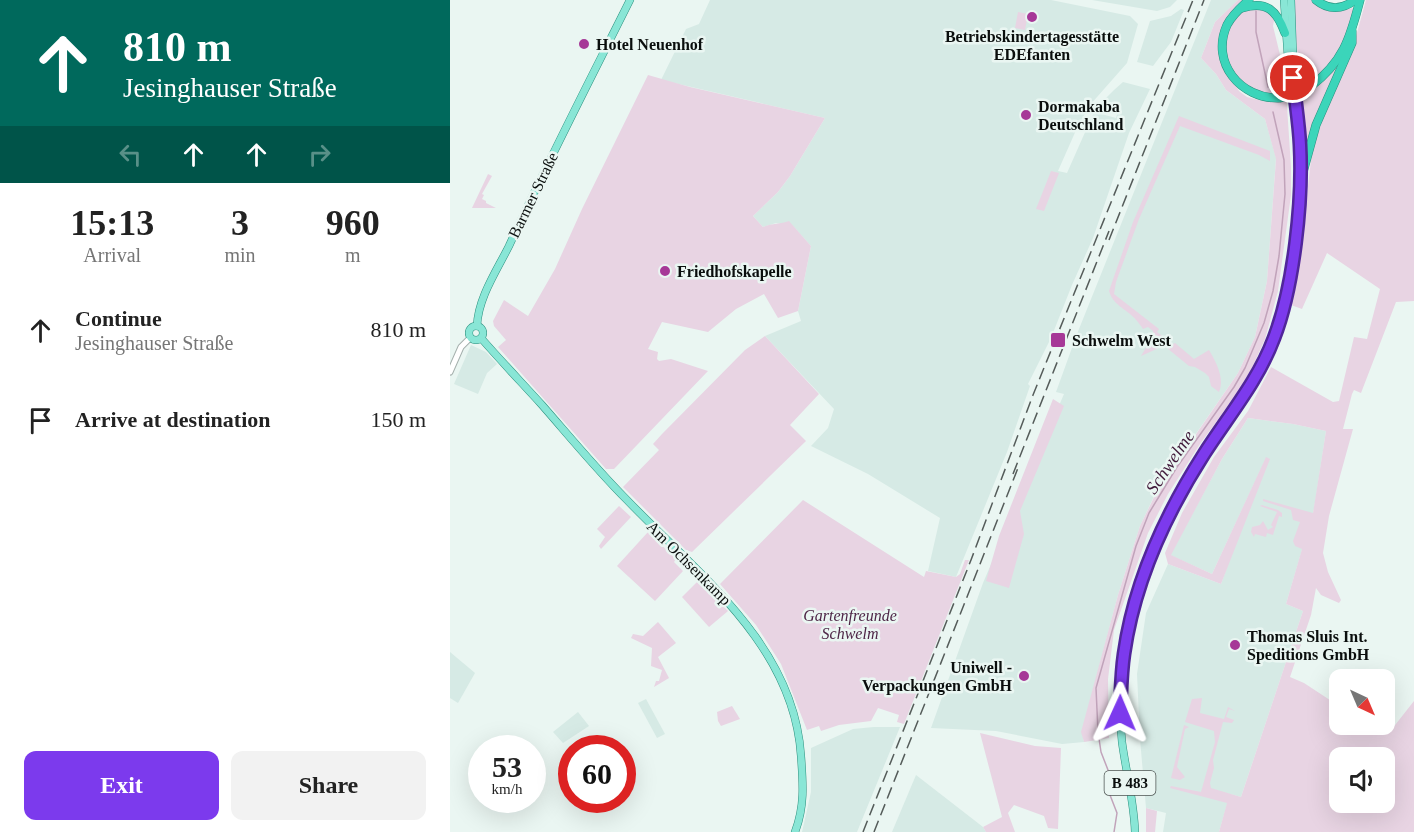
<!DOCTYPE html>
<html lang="en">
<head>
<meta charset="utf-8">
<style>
	:root { --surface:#fff; --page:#f2f2f2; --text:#222; --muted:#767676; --accent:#7c3aed }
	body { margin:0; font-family:"Times New Roman",serif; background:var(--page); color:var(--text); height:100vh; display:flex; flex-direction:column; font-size:22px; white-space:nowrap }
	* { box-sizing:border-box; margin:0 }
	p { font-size:20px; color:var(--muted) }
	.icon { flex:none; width:33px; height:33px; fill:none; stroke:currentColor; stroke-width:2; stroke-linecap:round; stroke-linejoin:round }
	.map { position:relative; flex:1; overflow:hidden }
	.details { display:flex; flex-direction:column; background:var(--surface); width:450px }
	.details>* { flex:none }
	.hud { background:#00695c; color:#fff; overflow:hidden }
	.needle { width:39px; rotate:136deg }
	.buttons { position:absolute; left:879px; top:669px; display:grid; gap:12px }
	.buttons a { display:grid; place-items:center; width:66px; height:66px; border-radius:12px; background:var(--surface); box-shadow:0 6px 24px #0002; font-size:30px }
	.speed { position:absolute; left:18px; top:735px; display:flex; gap:12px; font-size:30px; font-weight:700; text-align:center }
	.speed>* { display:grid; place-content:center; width:78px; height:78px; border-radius:50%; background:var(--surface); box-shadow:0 6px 24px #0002; line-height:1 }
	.speed small { font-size:15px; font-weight:400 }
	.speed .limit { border:9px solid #d22; background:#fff; color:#111 }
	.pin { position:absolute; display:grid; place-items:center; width:51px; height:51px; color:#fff; margin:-26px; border:3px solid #fff; border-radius:50%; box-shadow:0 2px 6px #0007 }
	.me { position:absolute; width:66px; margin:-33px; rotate:1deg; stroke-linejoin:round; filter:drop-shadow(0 0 4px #0008) }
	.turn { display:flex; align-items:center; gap:21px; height:126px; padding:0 24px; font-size:27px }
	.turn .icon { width:78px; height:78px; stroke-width:2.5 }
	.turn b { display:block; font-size:42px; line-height:51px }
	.lanes { display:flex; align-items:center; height:57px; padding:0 24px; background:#0003; justify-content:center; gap:30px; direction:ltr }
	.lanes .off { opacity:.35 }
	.eta { display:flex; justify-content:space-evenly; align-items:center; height:102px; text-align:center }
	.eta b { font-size:36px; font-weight:600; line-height:42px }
	.primary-button { display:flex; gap:12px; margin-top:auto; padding:12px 24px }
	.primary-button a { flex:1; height:69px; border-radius:12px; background:var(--accent); color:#fff; font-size:24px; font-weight:600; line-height:69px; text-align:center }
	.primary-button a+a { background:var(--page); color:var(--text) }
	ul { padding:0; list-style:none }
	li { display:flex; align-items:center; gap:18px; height:90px; padding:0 24px }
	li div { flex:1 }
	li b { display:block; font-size:22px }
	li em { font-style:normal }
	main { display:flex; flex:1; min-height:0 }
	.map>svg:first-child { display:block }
	.built { fill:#d6eae5 }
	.green { fill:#e8d4e3; fill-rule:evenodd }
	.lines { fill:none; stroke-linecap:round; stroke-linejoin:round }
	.stream { stroke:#c1a3ba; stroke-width:1.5 }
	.minor-casing { stroke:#a5b0ad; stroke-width:7 }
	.major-casing { stroke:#2a8f7d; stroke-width:8 }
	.highway-casing { stroke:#2a8f7d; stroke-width:9 }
	.minor { stroke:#fff; stroke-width:5 }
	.major { stroke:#89e6d6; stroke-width:7 }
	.highway { stroke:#3bd5ba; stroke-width:8 }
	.rail { stroke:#555c5a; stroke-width:1.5; stroke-dasharray:12 6; stroke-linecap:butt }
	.highway-bridge-casing { stroke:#2a8f7d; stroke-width:9; stroke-linecap:butt }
	.highway-bridge { stroke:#3bd5ba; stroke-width:8 }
	.route-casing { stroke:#51269a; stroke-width:15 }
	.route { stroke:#7c3aed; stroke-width:10 }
	.poi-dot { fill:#a63897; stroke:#eaf6f2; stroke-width:2 }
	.labels { text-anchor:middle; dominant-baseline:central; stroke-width:5; stroke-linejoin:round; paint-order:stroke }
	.shield { fill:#eaf6f2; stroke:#4d5452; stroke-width:1.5 }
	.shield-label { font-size:15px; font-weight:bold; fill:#0a0e0d }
	.poi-label { font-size:16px; font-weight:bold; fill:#0a0e0d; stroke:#eaf6f2; text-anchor:start }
	.street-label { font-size:16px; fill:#0a0e0d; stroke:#eaf6f2 }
	.park-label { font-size:16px; font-style:italic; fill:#4e2647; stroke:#eaf6f2 }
	.water-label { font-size:18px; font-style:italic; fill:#40193a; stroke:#eaf6f2 }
</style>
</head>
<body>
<main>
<section class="details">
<div class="hud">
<div class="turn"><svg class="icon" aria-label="ahead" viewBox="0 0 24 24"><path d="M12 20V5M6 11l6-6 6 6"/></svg><div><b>810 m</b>Jesinghauser Straße</div></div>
<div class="lanes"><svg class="icon off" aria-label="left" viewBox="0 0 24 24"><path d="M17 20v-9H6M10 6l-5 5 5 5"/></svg><svg class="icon" aria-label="ahead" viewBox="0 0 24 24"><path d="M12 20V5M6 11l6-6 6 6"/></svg><svg class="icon" aria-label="ahead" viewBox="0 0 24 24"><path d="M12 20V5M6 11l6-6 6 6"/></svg><svg class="icon off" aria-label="right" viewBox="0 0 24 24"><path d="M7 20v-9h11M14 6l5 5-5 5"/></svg></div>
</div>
<div class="eta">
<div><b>15:13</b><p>Arrival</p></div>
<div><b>3</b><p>min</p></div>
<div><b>960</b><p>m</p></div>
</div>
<ul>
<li><svg class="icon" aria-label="ahead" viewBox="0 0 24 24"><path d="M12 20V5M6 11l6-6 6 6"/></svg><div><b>Continue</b><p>Jesinghauser Straße</p></div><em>810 m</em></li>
<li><svg class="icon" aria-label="arrive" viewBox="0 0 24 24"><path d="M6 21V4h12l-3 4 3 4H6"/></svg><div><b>Arrive at destination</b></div><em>150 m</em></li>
</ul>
<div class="primary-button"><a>Exit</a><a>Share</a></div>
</section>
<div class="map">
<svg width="964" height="832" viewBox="0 0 964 832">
	<rect width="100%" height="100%" fill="#eaf6f2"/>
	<!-- built -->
	<g class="built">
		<path d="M260,0H601L680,16L688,24L677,63L640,105L627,128L608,171L617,173L644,112L666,118L669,106L652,102L664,90L673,82L700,89L679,133L643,238L622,285L601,338L578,384L580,386L557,452L506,577L478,571L490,518L418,474L361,446L378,428L384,409L315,336L351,321L348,311L361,246L343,226L326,223L313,227L303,216L328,192L340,176L375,118L211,80L236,29L249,24Z"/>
		<path d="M642,0H727L720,7L707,11Z"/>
		<path d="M761,0H788L765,22L751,58L766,74L776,90L815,119L826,158L817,281L805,337L788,373L707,490L690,526L668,595L632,731L634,742L612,744L546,731L481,728L533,583L614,394L606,392L627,334Z"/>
		<path d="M731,9L734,10L721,42L703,66L687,62L700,21L721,16Z"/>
		<path d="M21,345L36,352L47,364L37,373L28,394L4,384Z"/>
		<path d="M798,418L843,424L876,431L864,509L836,604L853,611L791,797L780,794L769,832H713L716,813L696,808L690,739L687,674L696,613L718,564L771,584L816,458L762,574L720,555L772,459Z"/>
		<path d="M0,652L25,673L8,703L0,698Z"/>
		<path d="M196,699L215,734L207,738L188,703Z"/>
		<path d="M128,712L139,726L113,743L103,732Z"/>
		<path d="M424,727H450L407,832H352L361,792V748L403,729Z"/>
		<path d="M466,775L533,827L536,832H442Z"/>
	</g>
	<!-- green -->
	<g class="green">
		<path d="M788,0H795L777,19L773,65L789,91L797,97L817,102H829L828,94C815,94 798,90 788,80C772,63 770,25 792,11C796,9 802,8 806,7L825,15L823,26L832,63L836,91L841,167V195L828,291L815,339L802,368L785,396L750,444L718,494L698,533L664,630L658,679L659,738L634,742L631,732L668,595L690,526L707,491L788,373L805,337L817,281L826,159L815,119L776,90L766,74L751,58L765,22Z"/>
		<path d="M844,0H863L874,9L882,11L904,8C901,18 900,29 896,40C890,58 868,78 851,86L845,28Z"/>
		<path d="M916,0H964V301L946,302L911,393L904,390L902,394L893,429H903L879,516L873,553L878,572L891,600L889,603L871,595L866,588L861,615L840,677L854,683L889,706L888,720H889L890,724L921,725L938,734L964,701V832H769L777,803L720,788L721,786L751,792L765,742L764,731L735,722L742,699L752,698L750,713L774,719L778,707L785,711L779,709L776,717L784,720L782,723L773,722L763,760L764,768L760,783L761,788L791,797L853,611L836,604L852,549L845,546L843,541L850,522L843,520L841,510L813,501V499L863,513L876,431L843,424L798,418L772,459L721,555L762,574L816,457L820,459L771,584L718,564L715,553L732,513L764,457L798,411L821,367L883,402L889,401L904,337L917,339L930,289L877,253L852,309L841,305L851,248L862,151L877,107L900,58ZM890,758H934V802H890Z"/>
		<path d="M568,12L578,14L575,30L565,28Z"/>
		<path d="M889,65L856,150L851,97L873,82Z"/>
		<path d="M198,75L240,87L375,118L340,176L328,192L303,216L313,227C322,223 331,224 339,221L361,246L348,311L328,318L314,294L286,309L258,332L212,322L198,349L208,352L207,359L209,361L221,359L258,371L164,469H156L48,347L56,340L44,326L43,321L54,300L78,316L105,269L132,209Z"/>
		<path d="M729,116L820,151V161L809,155L730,126L689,219L666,282L664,294L709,329L707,332L723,344L725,343L744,359L759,350C766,362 775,378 769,392L761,386L759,377L755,373L745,367L739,366L717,348L711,347L691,356L703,336V331L698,327L693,329C691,326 689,323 687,321C678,309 664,307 659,291L683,222Z"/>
		<path d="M601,171L609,173L594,211L586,209Z"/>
		<path d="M38,174L42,176L32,194L34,195L32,199L36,201V203L46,208H22Z"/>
		<path d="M315,336L369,394L340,425L356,441L242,552L236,550L173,487L209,450L203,444L212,434L295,350Z"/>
		<path d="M603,399L614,406L570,511L574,534L559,588L536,581L549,536Z"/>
		<path d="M353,500L474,577L476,571L506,577L510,574L515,560H519L454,724L447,722L449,715L428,708L421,721L389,725L371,731L369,726L357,730L331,664L306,625L270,584Z"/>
		<path d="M812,505L828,510L832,513V517L829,516L823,535L817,533L816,537L805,534L804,537L801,532L802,527L810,525L813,521L818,530L823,527L821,525L827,512L810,506Z"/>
		<path d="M169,506L181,517L151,549L149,546L155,537L147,529Z"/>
		<path d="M198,532L226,559L224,562L233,571L205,601L167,566Z"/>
		<path d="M248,581L278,611L259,627L232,597Z"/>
		<path d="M208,622L226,643L208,657L219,678L204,687L206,681H209L212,670L201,666L202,648L181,638L183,634L193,636Z"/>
		<path d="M282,706L290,719L271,726L268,721L267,712Z"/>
		<path d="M734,725L739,727L735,729L727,767L735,777L730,780L721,778Z"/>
		<path d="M530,733L585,746L611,748L608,829L598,828L594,816L564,805L558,813L565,832H536L533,827L552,817Z"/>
		<path d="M696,808L707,811L705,832H696Z"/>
	</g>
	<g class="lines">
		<!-- stream -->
		<g class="stream">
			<path d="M806,11V32L818,87"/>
			<path d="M664,832L667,813L660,795L658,770L651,752L648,732L646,688L686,546L699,513L727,467L784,387L795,368L814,323L823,291L829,256L835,194L834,160L823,112"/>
		</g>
		<!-- minor casing -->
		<g class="minor-casing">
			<path id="minor" d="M0,372L11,347L20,338"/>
		</g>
		<!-- major casing -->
		<g class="major-casing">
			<g id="major">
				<path d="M841,0L843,57L842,65"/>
				<circle cx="26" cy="333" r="7"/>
				<path d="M27,326C28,298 47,270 59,246C97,163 139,82 180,0"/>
				<path d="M31,338C51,361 72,383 92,405C120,437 147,470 177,500C248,574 344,645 351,756C353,783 355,806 345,832"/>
				<path d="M685,832C684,801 676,772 672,742C668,705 670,665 678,629C693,566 720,505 756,451C779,416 804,385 821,347C843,295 852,206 850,150C849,126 845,102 843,77L842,65L838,58L834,0"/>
			</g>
		</g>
		<!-- highway casing -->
		<g class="highway-casing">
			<g id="highway">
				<path d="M799,0C791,7 782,15 777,25C760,63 791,99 829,98"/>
				<path d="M866,0C878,10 892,10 905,0"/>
				<path d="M792,8C817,0 827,11 835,33"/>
				<path d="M860,87C893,62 900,39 910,0"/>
				<path d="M850,183L866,125L902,43V31"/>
			</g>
		</g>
		<!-- minor -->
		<use href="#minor" class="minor"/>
		<!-- major -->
		<use href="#major" class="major"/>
		<!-- highway -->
		<use href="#highway" class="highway"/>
		<!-- rail -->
		<g class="rail">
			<path d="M659,240L754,0"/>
			<path d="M563,474L659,231"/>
			<path d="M413,832L521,560L583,395L743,0"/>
			<path d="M424,832L568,468"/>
		</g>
		<!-- highway-bridge casing -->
		<g class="highway-bridge-casing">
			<path id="highway-bridge" d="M829,98L844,95L860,87"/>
		</g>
		<!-- highway-bridge -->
		<use href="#highway-bridge" class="highway-bridge"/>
	</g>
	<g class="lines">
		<!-- route casing -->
		<g class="route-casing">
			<path id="route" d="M670,713C671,694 671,674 674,654C684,583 715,515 754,454C779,415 808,381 824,338C844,286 853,200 850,145C849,123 845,100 843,78"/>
		</g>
		<!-- route -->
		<use href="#route" class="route"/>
	</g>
	<!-- markers -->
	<g class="poi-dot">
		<circle cx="582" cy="17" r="6"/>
		<circle cx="134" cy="44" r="6"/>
		<circle cx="576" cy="115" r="6"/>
		<circle cx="215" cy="271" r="6"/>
		<rect x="600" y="332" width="16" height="16" rx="3"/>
		<circle cx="785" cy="645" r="6"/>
		<circle cx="574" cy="676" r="6"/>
	</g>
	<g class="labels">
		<!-- shield labels -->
		<rect class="shield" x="654.5" y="771" width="51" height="24" rx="4.5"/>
		<g class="shield-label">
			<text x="680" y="783">B 483</text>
		</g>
		<!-- poi labels -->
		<g class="poi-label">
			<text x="582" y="36" text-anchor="middle">Betriebskindertagesstätte<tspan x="582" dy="18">EDEfanten</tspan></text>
			<text x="146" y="44">Hotel Neuenhof</text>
			<text x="588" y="106">Dormakaba<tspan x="588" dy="18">Deutschland</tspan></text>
			<text x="227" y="271">Friedhofskapelle</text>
			<text x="622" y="340">Schwelm West</text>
			<text x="797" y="636">Thomas Sluis Int.<tspan x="797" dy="18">Speditions GmbH</tspan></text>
			<text x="562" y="667" text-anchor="end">Uniwell -<tspan x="562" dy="18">Verpackungen GmbH</tspan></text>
		</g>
		<!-- street labels -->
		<g class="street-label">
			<text transform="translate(83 195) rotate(-64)">Barmer Straße</text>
			<text transform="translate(239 563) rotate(45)">Am Ochsenkamp</text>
		</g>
		<!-- park labels -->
		<g class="park-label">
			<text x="400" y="615">Gartenfreunde<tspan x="400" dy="18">Schwelm</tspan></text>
		</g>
		<!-- water labels -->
		<g class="water-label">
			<text transform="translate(720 462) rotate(-56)">Schwelme</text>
		</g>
	</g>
</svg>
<div class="buttons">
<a><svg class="needle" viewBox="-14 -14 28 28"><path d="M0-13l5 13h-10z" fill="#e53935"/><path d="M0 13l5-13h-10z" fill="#767676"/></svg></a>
<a><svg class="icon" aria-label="sound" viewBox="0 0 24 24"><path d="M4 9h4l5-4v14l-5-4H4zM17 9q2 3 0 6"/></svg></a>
</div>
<div class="speed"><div>53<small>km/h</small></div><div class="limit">60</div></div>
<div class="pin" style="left:843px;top:78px;background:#d93025"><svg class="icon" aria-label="arrive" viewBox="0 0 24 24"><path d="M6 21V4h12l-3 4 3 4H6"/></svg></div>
<svg class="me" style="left:670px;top:713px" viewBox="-20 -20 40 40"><path d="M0-17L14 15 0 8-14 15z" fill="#7c3aed" stroke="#fff" stroke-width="4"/></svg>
</div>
</main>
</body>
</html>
